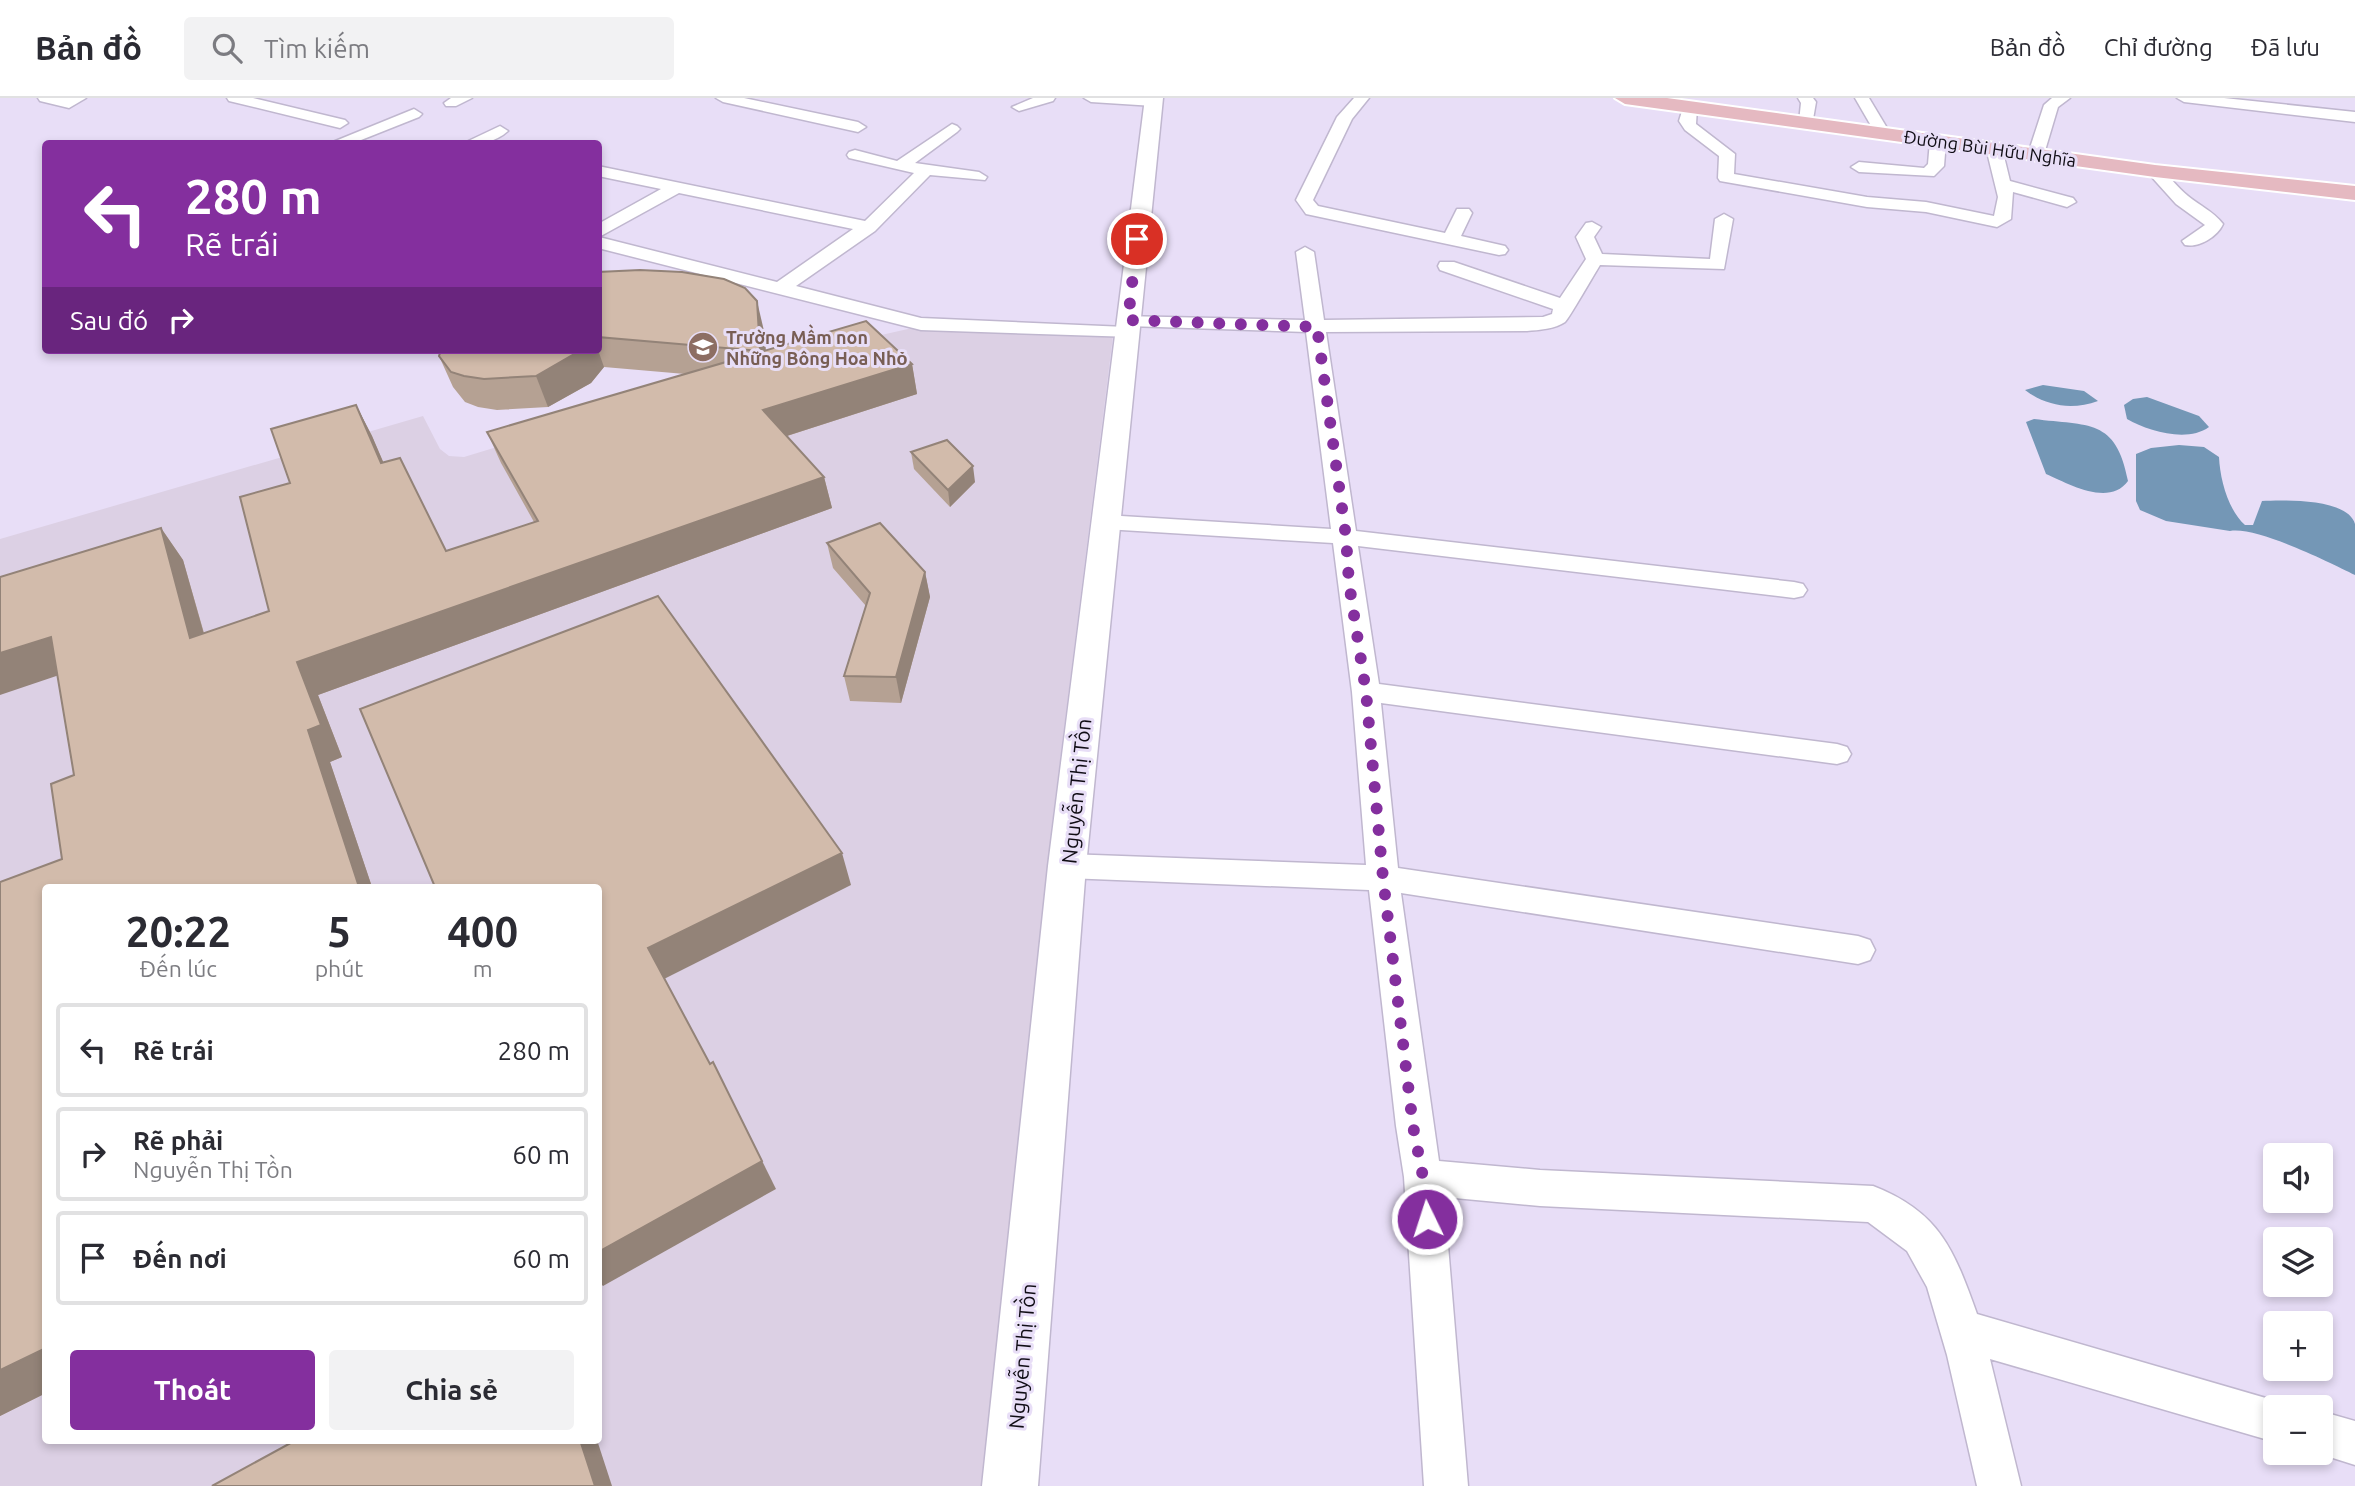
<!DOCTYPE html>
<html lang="vi">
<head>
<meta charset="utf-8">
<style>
	:root { --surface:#fff; --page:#f2f2f3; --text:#2b2b33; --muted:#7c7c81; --line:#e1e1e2; --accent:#842f9e }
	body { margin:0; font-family:Ubuntu,sans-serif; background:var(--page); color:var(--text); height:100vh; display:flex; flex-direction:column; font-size:26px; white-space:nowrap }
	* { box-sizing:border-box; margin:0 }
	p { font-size:23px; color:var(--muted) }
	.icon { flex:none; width:38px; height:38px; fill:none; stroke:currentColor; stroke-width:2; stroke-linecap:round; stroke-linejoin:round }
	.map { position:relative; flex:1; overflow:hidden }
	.drawer { position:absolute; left:42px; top:786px; width:560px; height:560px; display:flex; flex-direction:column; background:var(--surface); border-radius:7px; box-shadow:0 4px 10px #0003 }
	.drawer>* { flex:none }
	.hud { position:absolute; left:42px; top:42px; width:560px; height:214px; border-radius:7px; box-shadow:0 4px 10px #0003; background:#842f9e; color:#fff; overflow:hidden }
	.buttons { position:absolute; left:2263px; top:1045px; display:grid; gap:14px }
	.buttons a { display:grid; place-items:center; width:70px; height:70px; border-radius:7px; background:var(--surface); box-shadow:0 4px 10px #0003; font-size:35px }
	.pin { position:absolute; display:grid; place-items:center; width:60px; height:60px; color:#fff; margin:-30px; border:4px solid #fff; border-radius:50%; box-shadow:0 2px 7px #0007 }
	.me { position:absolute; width:77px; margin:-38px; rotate:356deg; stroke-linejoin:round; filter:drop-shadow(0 0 5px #0008) }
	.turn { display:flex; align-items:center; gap:24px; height:147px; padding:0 28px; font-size:32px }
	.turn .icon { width:91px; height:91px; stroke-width:2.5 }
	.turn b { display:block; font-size:49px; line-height:60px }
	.then { display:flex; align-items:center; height:66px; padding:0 28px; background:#0003; gap:14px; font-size:26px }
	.eta { display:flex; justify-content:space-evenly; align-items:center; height:119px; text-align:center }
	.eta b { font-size:42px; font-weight:700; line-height:49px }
	.primary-button { display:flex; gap:14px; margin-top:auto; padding:14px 28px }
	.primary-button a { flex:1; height:80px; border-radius:7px; background:var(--accent); color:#fff; font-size:28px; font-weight:700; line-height:80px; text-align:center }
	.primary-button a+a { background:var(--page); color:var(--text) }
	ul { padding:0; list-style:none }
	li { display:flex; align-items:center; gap:21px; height:94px; margin:0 14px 10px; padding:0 14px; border:4px solid var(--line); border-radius:7px }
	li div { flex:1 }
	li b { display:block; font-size:26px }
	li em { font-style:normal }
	header { display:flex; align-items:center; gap:42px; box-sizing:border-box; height:98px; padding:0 35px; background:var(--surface); border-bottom:2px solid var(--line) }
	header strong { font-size:33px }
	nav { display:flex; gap:38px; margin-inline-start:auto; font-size:24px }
	.search { width:490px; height:63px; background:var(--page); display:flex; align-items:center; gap:18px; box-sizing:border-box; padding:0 24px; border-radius:7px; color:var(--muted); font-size:26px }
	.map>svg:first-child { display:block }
	.industrial { fill:#dcd0e4; fill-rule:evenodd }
	.water { fill:#7497b6 }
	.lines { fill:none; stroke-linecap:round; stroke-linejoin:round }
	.minor-casing { stroke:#c0b7cf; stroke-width:3 }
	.tertiary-casing { stroke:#c0b7cf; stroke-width:3 }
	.primary-casing { stroke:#fff; stroke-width:4 }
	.minor { fill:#fff; fill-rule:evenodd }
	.tertiary { fill:#fff; fill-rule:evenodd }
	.primary { fill:#e5b9c1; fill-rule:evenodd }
	.wall { fill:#b5a193 }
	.shaded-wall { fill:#938378 }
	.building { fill:#d2bbab; stroke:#938378; stroke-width:2 }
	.route { stroke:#842f9e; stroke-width:12; stroke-dasharray:0 21.6 }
	.labels { text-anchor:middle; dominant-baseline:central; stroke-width:6; stroke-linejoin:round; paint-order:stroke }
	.far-street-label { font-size:18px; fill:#100d15; stroke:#e8def7 }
	.far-education-label { font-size:18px; font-weight:bold; fill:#785e54; stroke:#e8def7; text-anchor:start }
	.street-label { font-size:21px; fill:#100d15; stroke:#e8def7 }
</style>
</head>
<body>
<header>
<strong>Bản đồ</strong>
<div class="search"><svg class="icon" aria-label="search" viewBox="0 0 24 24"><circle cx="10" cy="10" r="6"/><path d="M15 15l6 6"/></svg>Tìm kiếm</div>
<nav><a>Bản đồ</a><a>Chỉ đường</a><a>Đã lưu</a></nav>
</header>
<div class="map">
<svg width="2355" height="1388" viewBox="0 0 2355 1388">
	<rect width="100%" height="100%" fill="#e8def7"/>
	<!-- industrial -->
	<path class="industrial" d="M917,229L1113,238L1051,735L981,1388H0V441L423,318L440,351L449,358L464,359L823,250ZM46,789H598V1342H46Z"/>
	<!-- water -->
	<g class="water">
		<path d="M2043,287L2084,293L2098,303C2073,312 2047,309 2025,292Z"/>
		<path d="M2147,299L2199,318L2209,329C2187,345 2148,333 2127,321L2124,307L2133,301Z"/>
		<path d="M2034,321C2089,328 2116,320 2128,383C2109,409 2069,386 2046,376L2026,324Z"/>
		<path d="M2179,347L2204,349L2219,359C2220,381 2228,412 2245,427H2253L2262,403C2283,402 2348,400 2355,426C2355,441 2355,462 2355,477C2329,464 2256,428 2230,433L2166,423L2140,412L2136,403V356L2151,350Z"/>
	</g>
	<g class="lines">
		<!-- minor casing -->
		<g class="minor-casing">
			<g id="minor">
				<path d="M38,0H86L69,10L40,3Z"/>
				<path d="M227,0H253L345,22L348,25L340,30L229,3Z"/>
				<path d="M451,0H472L456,8H446L444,5Z"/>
				<path d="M716,0H744L858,24L866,29L858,34L723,4Z"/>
				<path d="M1033,0H1055L1053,3L1019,13L1012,9Z"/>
				<path d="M1084,0H1156L1161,4L1154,8L1091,4Z"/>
				<path d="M1354,0H1369L1352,21L1313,102L1318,108L1445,135L1457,111H1469L1472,115L1461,138L1505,148L1508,152L1505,156L1499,157L1306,116L1296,102L1337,19Z"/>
				<path d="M1798,0H1813L1816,4L1812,27L1807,29L1799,24L1801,5Z"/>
				<path d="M1855,0H1869L1890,35L1887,38H1877Z"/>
				<path d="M2052,0H2070L2058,9L2044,56L2036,61L2030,59L2028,56L2044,7Z"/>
				<path d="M2177,0H2224L2355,14V24L2184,4Z"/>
				<path d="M1690,6L1697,10L1696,26L1735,56L1734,76L1867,99L1926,104L1994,118L1998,99L1986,50L1994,45L2002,50L2010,83L2073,100L2076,104L2067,109L2013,94L2011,121L1997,129L1926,114L1867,109L1720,83L1718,80L1719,58L1685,32L1679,23L1683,10Z"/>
				<path d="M414,11L422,16L419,19L351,46H328Z"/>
				<path d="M952,26L957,28L960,31L957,34L915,65L979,74L987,79L985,82L930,77L875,133L796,188L921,220L1126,229L1133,231L1136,235L1133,239L921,232L598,150V126L661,91L598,78V68L865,123L914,75L849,60L847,57L849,54L855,52L897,63ZM679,95L853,131L777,184L599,139Z"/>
				<path d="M500,28L508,33C495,45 479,46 462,46Z"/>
				<path d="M1938,38L1946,43L1944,68L1934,78L1859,74L1851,69L1859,64L1924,70L1928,66L1930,43Z"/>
				<path d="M2155,68L2161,70C2170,79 2178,90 2188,98C2200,108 2213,113 2223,126C2217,139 2199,150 2185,147L2182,143L2205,127L2176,106L2149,76L2147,73L2149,70Z"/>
				<path d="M1724,116L1733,121L1724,171L1600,167C1595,175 1568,222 1565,224C1555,231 1539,232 1527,233L1326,234L1356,433L1794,484L1803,486L1807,492L1803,498L1794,500L1358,448L1379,586L1837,646L1847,649L1851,656L1847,663L1837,666L1381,605L1398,770L1858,838L1870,842L1875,852L1870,862L1858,866L1401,795L1439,1063L1540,1072L1873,1088C1940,1114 1954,1152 1977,1216L2290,1307L2291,1309H2275V1344L1990,1261L2021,1388H1977L1947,1257L1927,1189L1907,1153L1868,1124L1540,1108L1444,1099L1468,1388H1424L1404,1079L1396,1028L1369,792L1067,780L1056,777L1051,768L1056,759L1067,756L1366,767L1352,594L1333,445L1105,431L1097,429L1093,424L1097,419L1105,417L1331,431L1306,234L1128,228L1121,226L1118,222L1121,218L1305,222L1296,154L1305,149L1314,154L1324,222L1543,219L1552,216L1553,211L1440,172L1438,168L1440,164H1454L1560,200L1586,161L1576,139L1586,125L1592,124L1601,129L1594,139L1602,156L1710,161L1715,121Z"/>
				<path d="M2320,1313L2355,1323V1367L2314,1354H2320Z"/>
			</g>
		</g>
		<!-- tertiary casing -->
		<g class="tertiary-casing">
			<path id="tertiary" d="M1145,0H1163L1086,768L1038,1388H982L1048,768Z"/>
		</g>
		<!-- primary casing -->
		<g class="primary-casing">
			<path id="primary" d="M1615,0H1667L2155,67L2355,88V102L2155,79L1625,6Z"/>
		</g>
		<!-- minor -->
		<use href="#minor" class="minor"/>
		<!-- tertiary -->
		<use href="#tertiary" class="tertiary"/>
		<!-- primary -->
		<use href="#primary" class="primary"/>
	</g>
	<!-- wall -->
	<g class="wall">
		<path d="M598,174L764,233L766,252L912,266L917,296L787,338L824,379L832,410L318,597L342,659L330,664L372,789H46V1295L0,1318V784L62,761L74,677L161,430L183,462L204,535L269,513L290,385L356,307L372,338L383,364L446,453L534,424L501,365L487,334L685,276L604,269L591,285L548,309L497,312L478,309L465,304L453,289L439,258L441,252H598Z"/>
		<path d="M911,354L975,384L950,409L914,371Z"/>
		<path d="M827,445L925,474L930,499L901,605L850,603L844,578L866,508L833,470Z"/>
	</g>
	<!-- shaded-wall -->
	<g class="shaded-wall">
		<path d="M757,203L764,233L768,283L760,253Z"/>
		<path d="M581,252H598L604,269L591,285L548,309L536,278Z"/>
		<path d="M912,266L917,296L771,343L763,312Z"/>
		<path d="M356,307L372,338L397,396L381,365Z"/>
		<path d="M973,368L975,384L950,409L948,392Z"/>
		<path d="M824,379L832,410L318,597L342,659L330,664L372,789H359L308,632L297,564Z"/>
		<path d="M161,430L183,462L214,572L190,540Z"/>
		<path d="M925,474L930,499L901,605L896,579Z"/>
		<path d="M51,539L77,571L0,597V555Z"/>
		<path d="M842,755L851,787L664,881L648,850Z"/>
		<path d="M713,964L776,1091L603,1188L598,1183V1154Z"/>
		<path d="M46,1250V1295L0,1318V1272Z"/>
		<path d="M580,1342H597L612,1388H595Z"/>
	</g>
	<!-- building -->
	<g class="building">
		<path d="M640,172L682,174L724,181L745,190L757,203L760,253L598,239V174Z"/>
		<path d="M866,223L912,266L763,312L824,379L297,564L321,627L308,632L359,789H46V1250L0,1272V784L62,761L51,686L74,677L51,539L0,555V479L161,430L190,540L269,513L240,399L290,385L271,331L356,307L381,365L400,360L446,453L538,423L487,334Z"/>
		<path d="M441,252H581L536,278L484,281L464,278L451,274L439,258Z"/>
		<path d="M947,342L973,368L948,392L911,354Z"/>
		<path d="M880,425L925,474L896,579L844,578L870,495L827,445Z"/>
		<path d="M658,498L842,755L648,850L710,966L713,964L762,1063L598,1154V789H435L360,611Z"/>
		<path d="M296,1342H580L595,1388H212Z"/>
	</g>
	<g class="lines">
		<!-- route -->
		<path class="route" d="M1137,141L1128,222L1317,229L1346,439L1349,485L1366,594L1383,780L1413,1028L1423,1079L1427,1121"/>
	</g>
	<!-- icons -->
	<defs>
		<g id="school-disc" transform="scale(1.575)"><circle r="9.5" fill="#8d6e63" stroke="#e8def7"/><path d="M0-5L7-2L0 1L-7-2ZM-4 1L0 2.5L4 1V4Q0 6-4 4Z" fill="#fff"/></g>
	</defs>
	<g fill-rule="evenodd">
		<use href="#school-disc" x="703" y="249"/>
	</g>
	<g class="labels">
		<!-- far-street labels -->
		<g class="far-street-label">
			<text transform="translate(1990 50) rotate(8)">Đường Bùi Hữu Nghĩa</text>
		</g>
		<!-- far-education labels -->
		<g class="far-education-label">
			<text x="726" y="239">Trường Mầm non<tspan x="726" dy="21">Những Bông Hoa Nhỏ</tspan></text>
		</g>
		<!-- street labels -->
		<g class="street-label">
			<text transform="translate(1076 693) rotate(-84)">Nguyễn Thị Tồn</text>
			<text transform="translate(1022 1258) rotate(-85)">Nguyễn Thị Tồn</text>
		</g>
	</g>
</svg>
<div class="buttons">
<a><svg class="icon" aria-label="sound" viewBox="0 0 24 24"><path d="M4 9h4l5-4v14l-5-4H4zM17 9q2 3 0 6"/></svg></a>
<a><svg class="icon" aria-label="layers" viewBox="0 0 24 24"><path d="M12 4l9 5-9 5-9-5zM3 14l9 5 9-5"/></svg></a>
<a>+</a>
<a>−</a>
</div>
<div class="pin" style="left:1137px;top:141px;background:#d93025"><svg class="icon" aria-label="arrive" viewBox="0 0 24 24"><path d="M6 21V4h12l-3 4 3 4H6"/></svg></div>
<svg class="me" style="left:1427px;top:1121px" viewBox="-20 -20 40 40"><circle r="17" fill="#842f9e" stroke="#fff" stroke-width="3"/><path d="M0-11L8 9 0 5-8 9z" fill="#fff"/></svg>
<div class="hud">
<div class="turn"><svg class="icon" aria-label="left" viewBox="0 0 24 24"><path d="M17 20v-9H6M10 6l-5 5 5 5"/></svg><div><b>280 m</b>Rẽ trái</div></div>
<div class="then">Sau đó<svg class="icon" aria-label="right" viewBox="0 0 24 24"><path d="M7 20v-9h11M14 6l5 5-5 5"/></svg></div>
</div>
<section class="drawer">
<div class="eta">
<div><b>20:22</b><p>Đến lúc</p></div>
<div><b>5</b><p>phút</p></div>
<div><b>400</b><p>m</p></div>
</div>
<ul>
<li><svg class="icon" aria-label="left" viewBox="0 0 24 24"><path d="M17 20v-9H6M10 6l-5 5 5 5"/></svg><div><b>Rẽ trái</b></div><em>280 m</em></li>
<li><svg class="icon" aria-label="right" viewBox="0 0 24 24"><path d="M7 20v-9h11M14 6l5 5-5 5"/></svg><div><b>Rẽ phải</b><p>Nguyễn Thị Tồn</p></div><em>60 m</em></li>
<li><svg class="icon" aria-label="arrive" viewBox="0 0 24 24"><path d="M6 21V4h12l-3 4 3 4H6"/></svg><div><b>Đến nơi</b></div><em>60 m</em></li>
</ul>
<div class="primary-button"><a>Thoát</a><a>Chia sẻ</a></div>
</section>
</div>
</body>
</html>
